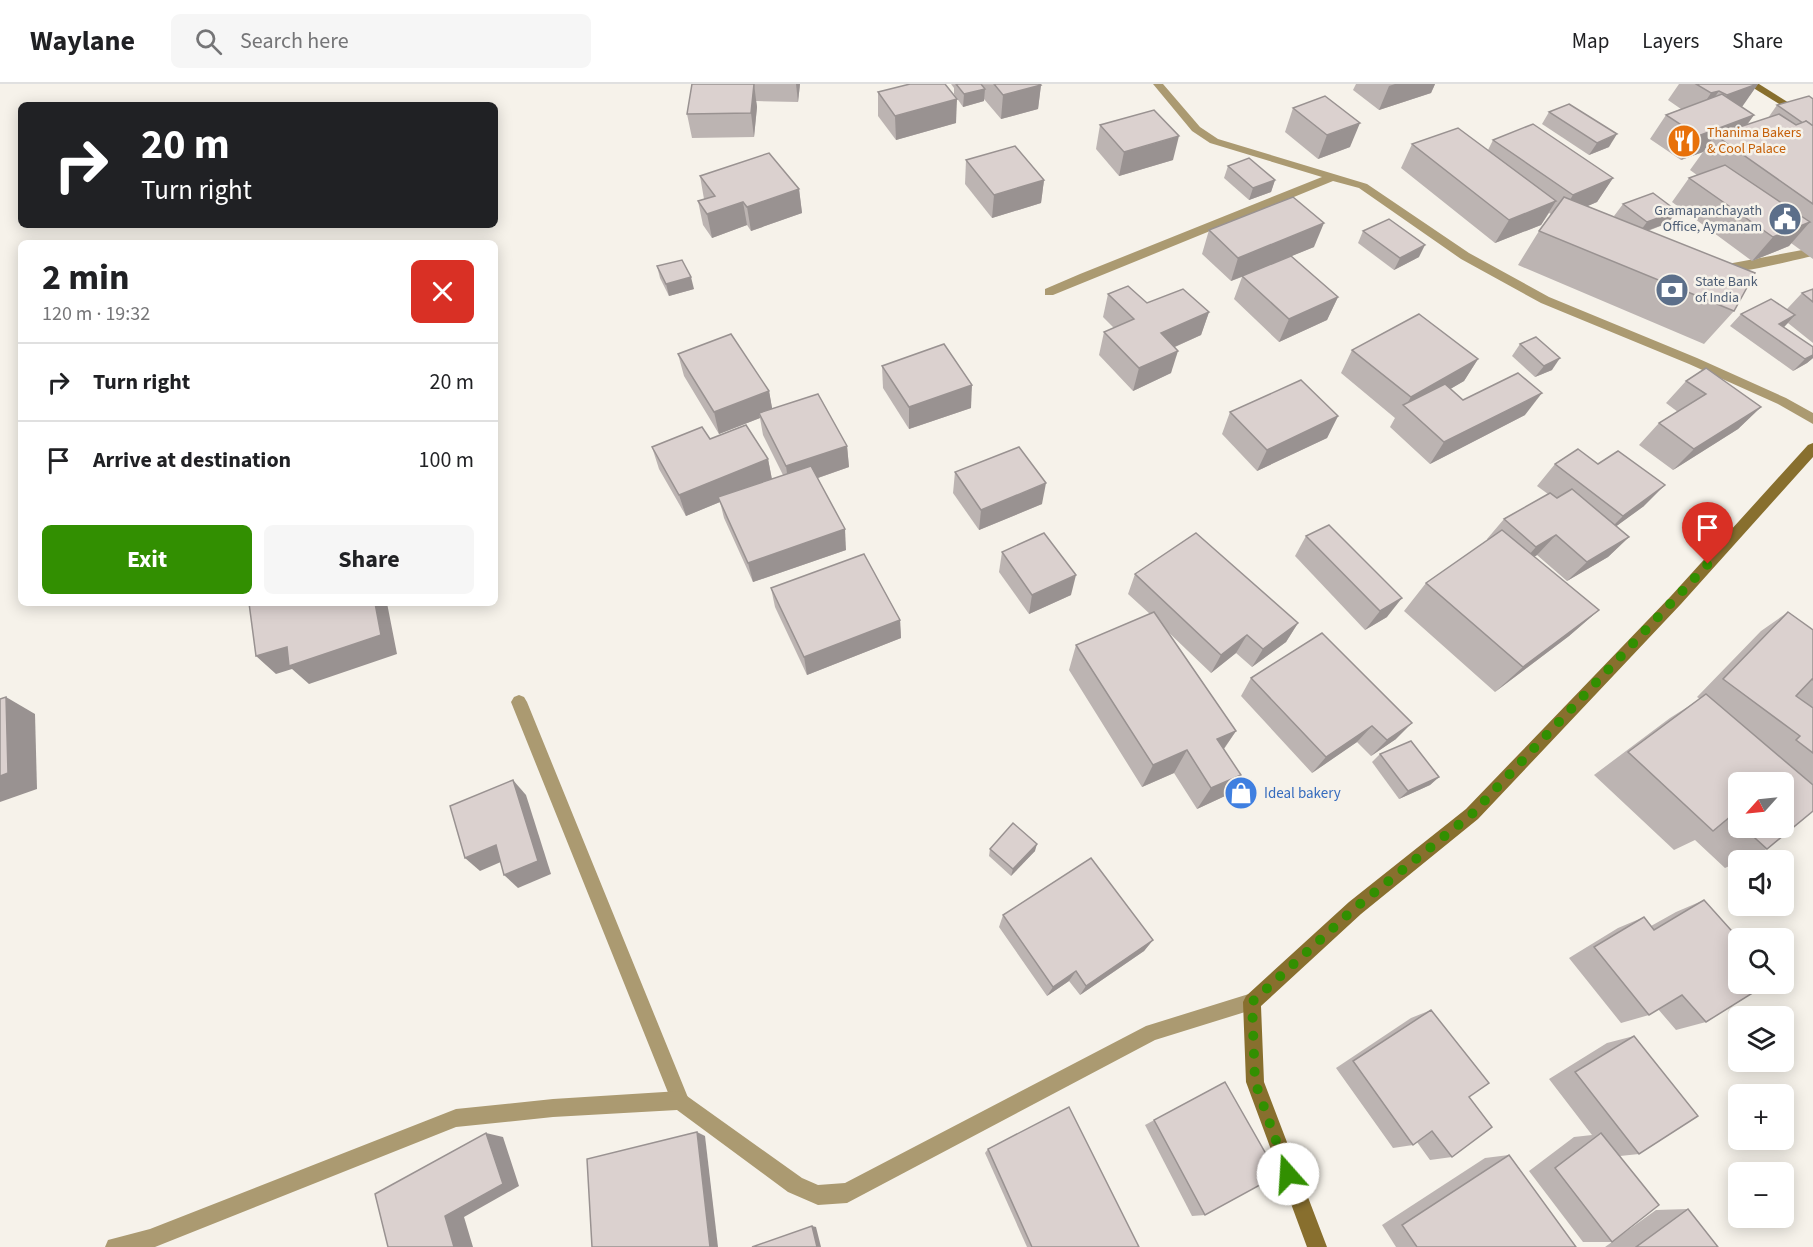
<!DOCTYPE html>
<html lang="en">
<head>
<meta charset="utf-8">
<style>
	:root { --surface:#fff; --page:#f6f6f6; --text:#202124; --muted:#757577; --line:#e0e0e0; --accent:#328f01 }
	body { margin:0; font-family:"Source Sans 3",sans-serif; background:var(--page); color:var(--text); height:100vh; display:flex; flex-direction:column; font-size:22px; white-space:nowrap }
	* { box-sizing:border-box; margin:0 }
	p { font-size:20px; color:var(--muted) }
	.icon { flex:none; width:33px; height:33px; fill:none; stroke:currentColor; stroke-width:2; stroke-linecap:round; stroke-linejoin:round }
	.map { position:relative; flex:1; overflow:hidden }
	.details { position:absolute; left:18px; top:156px; width:480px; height:366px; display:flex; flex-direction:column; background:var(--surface); border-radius:9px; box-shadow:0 3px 15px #0003 }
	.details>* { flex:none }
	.top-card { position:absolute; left:18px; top:18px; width:480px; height:126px; border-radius:9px; box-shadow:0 3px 15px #0003; background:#202124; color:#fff; overflow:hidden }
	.needle { width:39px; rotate:243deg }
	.fabs { position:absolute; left:1728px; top:688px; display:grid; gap:12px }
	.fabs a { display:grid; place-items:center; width:66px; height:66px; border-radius:9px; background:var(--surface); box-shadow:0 3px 15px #0003; font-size:30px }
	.pin { position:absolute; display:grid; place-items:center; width:51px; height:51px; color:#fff; margin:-62px -26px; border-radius:50% 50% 50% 0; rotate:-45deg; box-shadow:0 0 6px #0007 }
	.pin .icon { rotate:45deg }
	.me { position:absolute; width:66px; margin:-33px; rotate:341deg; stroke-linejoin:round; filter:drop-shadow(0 0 4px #0008) }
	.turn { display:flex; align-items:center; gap:21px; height:126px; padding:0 24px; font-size:27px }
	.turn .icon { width:78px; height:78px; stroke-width:2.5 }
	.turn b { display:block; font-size:42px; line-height:51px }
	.round { display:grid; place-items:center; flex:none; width:63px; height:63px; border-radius:9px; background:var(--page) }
	.head { display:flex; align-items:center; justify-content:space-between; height:102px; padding:0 24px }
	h1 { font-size:36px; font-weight:700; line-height:45px }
	.action { display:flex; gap:12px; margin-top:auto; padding:12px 24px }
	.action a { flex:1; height:69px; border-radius:9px; background:var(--accent); color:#fff; font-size:24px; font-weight:700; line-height:69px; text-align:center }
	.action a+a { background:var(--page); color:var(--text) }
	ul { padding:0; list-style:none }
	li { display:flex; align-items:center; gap:18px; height:78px; padding:0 24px; border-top:2px solid var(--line) }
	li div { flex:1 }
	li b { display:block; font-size:22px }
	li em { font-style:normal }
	header { display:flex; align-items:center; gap:36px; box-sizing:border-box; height:84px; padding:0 30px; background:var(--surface); border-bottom:2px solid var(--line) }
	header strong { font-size:28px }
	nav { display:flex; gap:33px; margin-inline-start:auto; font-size:21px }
	.search { width:420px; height:54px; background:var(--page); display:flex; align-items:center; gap:15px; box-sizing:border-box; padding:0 21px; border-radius:9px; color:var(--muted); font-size:22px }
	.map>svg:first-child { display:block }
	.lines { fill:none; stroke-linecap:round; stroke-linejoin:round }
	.lane { fill:#ab9a71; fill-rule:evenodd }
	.street { fill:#ab9a71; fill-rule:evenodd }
	.secondary { fill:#886f2e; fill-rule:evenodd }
	.wall { fill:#bcb4b2; fill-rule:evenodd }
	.shaded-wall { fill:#999291 }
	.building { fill:#dbd1cf; stroke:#999291; stroke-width:1.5 }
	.route { stroke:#328f01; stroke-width:10; stroke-dasharray:0 18 }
	.labels { text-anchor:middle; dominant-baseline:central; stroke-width:5; stroke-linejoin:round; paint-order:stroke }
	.far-food-label { font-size:14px; fill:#c56008; stroke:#f6f2ea; text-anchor:start }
	.far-service-label { font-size:14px; fill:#4e5e75; stroke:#f6f2ea; text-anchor:end }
	.shop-label { font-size:15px; fill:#366cbe; stroke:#f6f2ea; text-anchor:start }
</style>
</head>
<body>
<header>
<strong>Waylane</strong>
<div class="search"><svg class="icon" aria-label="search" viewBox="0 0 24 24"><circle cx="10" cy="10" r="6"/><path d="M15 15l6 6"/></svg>Search here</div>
<nav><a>Map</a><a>Layers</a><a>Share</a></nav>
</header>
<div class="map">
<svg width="1813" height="1163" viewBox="0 0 1813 1163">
	<rect width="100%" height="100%" fill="#f6f2ea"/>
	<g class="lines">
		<!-- lane -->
		<g class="lane">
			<path d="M1813,164V172C1796,175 1727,195 1716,185L1722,181Z"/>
			<path d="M519,611L524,613L527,618L689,1016L687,1023L680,1025L673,1023L671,1016L511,618L514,613Z"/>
		</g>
		<!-- street -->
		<g class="street">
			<path d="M1153,0H1163L1200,43L1218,55L1367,100L1469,169L1549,213L1697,274L1786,314L1813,329V340L1778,320L1689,280L1541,219L1461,175L1359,104L1333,97L1053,211H1045V205L1080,190L1322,93L1210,59L1192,47Z"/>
			<path d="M1252,909L1258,912L1261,918L1258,924L1155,956L847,1119L818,1121L788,1108L677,1026L553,1033L456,1043L155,1163H105L108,1156L150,1145L456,1025L553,1015L680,1007L802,1094L818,1101L845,1099L1146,942Z"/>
		</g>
		<!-- secondary -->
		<g class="secondary">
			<path d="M1747,0H1759L1813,34V41Z"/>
			<path d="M1813,359V373L1681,520L1478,735L1361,830L1261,922L1264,998L1327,1163H1307L1246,998L1243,918L1246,912L1349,818L1466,725L1671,512L1808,361Z"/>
		</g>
	</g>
	<!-- wall -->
	<g class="wall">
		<path d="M692,0H800L798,18L756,17L757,23L754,53L692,54L687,30Z"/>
		<path d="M951,0H1040L1041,1L1038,25L1001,35L984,15V17L963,23L954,10V4Z"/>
		<path d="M1356,0H1435L1431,9L1379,26L1353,6Z"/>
		<path d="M1679,0H1758L1741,23L1754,31L1747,41L1768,34L1777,21L1813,15V175L1791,159L1789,162L1752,177L1672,118L1689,94L1697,91L1690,86L1703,68L1681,76L1650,55L1666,31L1681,25L1668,16Z"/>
		<path d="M878,8L956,39L896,56L878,32Z"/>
		<path d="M1293,24L1350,63L1318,75L1285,48Z"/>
		<path d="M1549,28L1609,63L1589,71L1542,40Z"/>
		<path d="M1100,41L1173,76L1119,92L1096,65Z"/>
		<path d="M1493,56L1613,94L1597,118L1587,122L1616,134L1614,132L1623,120L1677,127L1668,139L1648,147L1734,227L1704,260L1518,181L1539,147L1551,130L1549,129L1541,141L1495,159L1401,84L1412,60L1488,66Z"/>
		<path d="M966,76L1044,96L1041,119L992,134L965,100Z"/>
		<path d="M1228,82L1275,96L1271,108L1249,116L1224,94Z"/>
		<path d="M700,92L799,105L802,129L751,147L747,141L712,154L703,141L698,117L704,115Z"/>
		<path d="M1209,146L1314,163L1291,172L1338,213L1327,236L1279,258L1234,215L1242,193L1231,197L1202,170Z"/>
		<path d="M1363,147L1419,173L1394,186L1358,159Z"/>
		<path d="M657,182L694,205L669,212L660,194Z"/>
		<path d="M1813,205V259L1788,239L1784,243L1813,263V274L1807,279L1793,287L1730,242L1741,230L1787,225L1802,209Z"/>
		<path d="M1108,210L1147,219L1209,228L1201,251L1175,263L1171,289L1133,307L1099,271L1104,248L1114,244L1103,233Z"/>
		<path d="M1520,260L1552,286L1535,293L1512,272Z"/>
		<path d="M1352,266L1478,275L1464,297L1450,305L1463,316L1525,331L1430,380L1390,343L1395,334L1341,289Z"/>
		<path d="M678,270L769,307L772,325L847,362L849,383L818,394L846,466L753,498L724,434L720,418L686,432L659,385L652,363L710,355L768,375L772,395L783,391L763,351L760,334L719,350L684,292Z"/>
		<path d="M882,282L971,324L909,345L883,304Z"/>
		<path d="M1686,297L1761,323L1738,345L1673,386L1639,361L1659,339L1678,328L1666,319Z"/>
		<path d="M1230,328L1338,332L1327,354L1257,387L1222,350Z"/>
		<path d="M1555,380L1644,422L1616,442L1629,453L1608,473L1567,497L1537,471L1534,473L1599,526L1569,552L1495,608L1404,527L1426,499L1488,456L1487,455L1504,435L1548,410L1537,402Z"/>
		<path d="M955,388L1042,420L979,446L953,409Z"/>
		<path d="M1306,452L1387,533L1365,546L1295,472Z"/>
		<path d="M1002,468L1071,511L1029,530L999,488Z"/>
		<path d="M1135,490L1298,539L1286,558L1252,583L1236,569L1211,589L1164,544L1236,647L1224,665L1225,712L1197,725L1174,689L1142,703L1069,586L1076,561L1150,530L1128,510Z"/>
		<path d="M771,504L900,536L901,554L807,591L775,523Z"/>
		<path d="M1788,528L1813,546V727L1767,765L1725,784L1695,756L1674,766L1594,691L1670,634L1700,615L1697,613L1761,547ZM1738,699L1784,744H1738Z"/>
		<path d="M1322,549L1396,655L1371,672L1357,658L1312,689L1241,612L1251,594Z"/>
		<path d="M1380,670L1439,693L1430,701L1399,715L1372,678Z"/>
		<path d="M990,765L1035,767L1011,792L989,772Z"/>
		<path d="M1704,816L1706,938L1676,946L1658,925L1649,931L1621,939L1569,874L1618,844L1644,833L1651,842L1676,828Z"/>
		<path d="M1003,831L1153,856L1144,867L1080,911L1069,897L1047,912L999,843Z"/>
		<path d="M1431,926L1469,1013L1452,1073L1430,1076L1417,1058L1413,1061L1393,1064L1336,984L1411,934Z"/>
		<path d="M1634,952L1639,1070L1620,1072L1613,1157L1656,1126L1688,1125L1718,1163H1605L1612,1158H1583L1529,1087L1574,1053L1592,1051L1549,995L1607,959Z"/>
		<path d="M1225,998L1205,1131L1192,1132L1145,1041Z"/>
		<path d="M988,1065L1139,1163H1027L985,1069Z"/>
		<path d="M1509,1071L1576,1163H1396L1382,1141L1485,1074Z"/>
	</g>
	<!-- shaded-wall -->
	<g class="shaded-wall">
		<path d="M754,0L757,23L754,53L751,29Z"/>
		<path d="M796,0H800L798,18Z"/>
		<path d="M1395,0H1435L1431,9L1379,26L1389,2Z"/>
		<path d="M1757,0H1758L1742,23L1710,35L1727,11Z"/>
		<path d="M1041,1L1038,25L1001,35L1003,11Z"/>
		<path d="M985,5L984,17L963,23L964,10Z"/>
		<path d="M1719,7L1702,31L1695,33L1711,9Z"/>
		<path d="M957,15L956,39L896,56L895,32Z"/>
		<path d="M1754,31L1736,55L1715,51L1703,68L1681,76L1698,52Z"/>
		<path d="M1360,39L1350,63L1318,75L1327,51Z"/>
		<path d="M1617,50L1609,63L1589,71L1597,59Z"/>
		<path d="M1179,52L1173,76L1119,92L1124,68Z"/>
		<path d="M1613,94L1597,118L1558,135L1573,111Z"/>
		<path d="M1044,96L1041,119L992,134L994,111Z"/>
		<path d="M1275,96L1271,108L1249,116L1253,104Z"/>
		<path d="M799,105L802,129L751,147L747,123Z"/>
		<path d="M1556,117L1541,141L1495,159L1509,136Z"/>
		<path d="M743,118L747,141L712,154L707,130Z"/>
		<path d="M1677,127L1668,139L1638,150L1647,138Z"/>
		<path d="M1810,138L1789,162L1752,177L1773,153Z"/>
		<path d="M1324,139L1314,163L1231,197L1238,174Z"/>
		<path d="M1425,161L1419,173L1394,186L1400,174Z"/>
		<path d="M691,193L694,205L669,212L666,200Z"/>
		<path d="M1338,213L1327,236L1279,258L1289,235Z"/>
		<path d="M1209,228L1201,251L1154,272L1161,249Z"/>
		<path d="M1795,231L1784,243L1779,240Z"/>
		<path d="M1178,267L1171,289L1133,307L1139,284Z"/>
		<path d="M1813,271V274L1807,279L1793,287L1805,275Z"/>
		<path d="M1560,274L1552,286L1535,293L1544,282Z"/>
		<path d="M1478,275L1464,297L1411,328L1405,323L1411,313Z"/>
		<path d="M972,301L971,324L909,345V323Z"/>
		<path d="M769,307L773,329H759L760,334L719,350L714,328Z"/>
		<path d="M1542,309L1525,331L1430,380L1444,358Z"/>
		<path d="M1761,323L1738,345L1673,386L1694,365Z"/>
		<path d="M1338,332L1327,354L1257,387L1267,366Z"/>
		<path d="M847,362L849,383L789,404L786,382Z"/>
		<path d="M768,375L772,396L718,413L720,418L686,432L679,411Z"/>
		<path d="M1046,399L1042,420L979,446L981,426Z"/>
		<path d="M1665,401L1644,422L1603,452L1623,432Z"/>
		<path d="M845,445L846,466L753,498L748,479Z"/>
		<path d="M1556,451L1537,471L1518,483L1536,463Z"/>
		<path d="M1629,453L1608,473L1567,497L1587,478Z"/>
		<path d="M1076,491L1071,511L1029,530L1032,511Z"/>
		<path d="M1402,514L1387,533L1365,546L1380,527Z"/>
		<path d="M375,519H387L397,570L309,600L292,585L276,590L256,572Z"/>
		<path d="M1599,526L1569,552L1495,608L1523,583Z"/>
		<path d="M900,536L901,554L807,591L804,573Z"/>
		<path d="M1298,539L1286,558L1252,583L1263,565Z"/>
		<path d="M1247,551L1236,569L1211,589L1221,571Z"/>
		<path d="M6,613L35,630L37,705L0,718V692Z"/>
		<path d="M1412,639L1396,655L1371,672L1387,656Z"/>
		<path d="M1372,642L1357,658L1312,689L1326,673Z"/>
		<path d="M1236,647L1220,670L1217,655Z"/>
		<path d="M1187,666L1174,689L1142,703L1153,681Z"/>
		<path d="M1241,691L1225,712L1197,725L1211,704Z"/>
		<path d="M1439,693L1430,701L1399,715L1408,707Z"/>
		<path d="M513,696L526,711L551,790L518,804L504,791Z"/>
		<path d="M1037,760L1035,767L1011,792L1013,785Z"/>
		<path d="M496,761L510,774L480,787L465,774Z"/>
		<path d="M1153,856L1144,867L1080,911L1086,902Z"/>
		<path d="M1076,887L1069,897L1047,912L1053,903Z"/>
		<path d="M697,1048L705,1052L718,1163H710Z"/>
		<path d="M486,1049L503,1053L519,1102L464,1133L473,1163H454L445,1132Z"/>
		<path d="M812,1142L816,1143L821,1163H817Z"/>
	</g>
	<!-- building -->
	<g class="building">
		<path d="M692,0H754L751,29L687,30Z"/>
		<path d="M910,0H945L957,15L895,32L878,8Z"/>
		<path d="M956,0H981L985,5L964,10Z"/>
		<path d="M994,0H1040L1041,1L1003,11Z"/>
		<path d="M1696,0H1757L1727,11L1719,7L1711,9Z"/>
		<path d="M1722,10L1754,31L1698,52L1666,31Z"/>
		<path d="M1325,12L1360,39L1327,51L1293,24Z"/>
		<path d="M1809,12L1813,15V42L1806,37L1803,39L1777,21Z"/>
		<path d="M1569,20L1617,50L1597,59L1549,28Z"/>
		<path d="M1154,26L1179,52L1124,68L1100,41Z"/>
		<path d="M1779,30L1796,41L1806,37L1813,42V120L1715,51Z"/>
		<path d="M1533,40L1613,94L1573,111L1493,56Z"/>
		<path d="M1458,44L1556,117L1509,136L1412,60Z"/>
		<path d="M1015,62L1044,96L994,111L966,76Z"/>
		<path d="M769,69L799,105L747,123L743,118L707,130L698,117L715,112L700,92Z"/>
		<path d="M1249,74L1275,96L1253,104L1228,82Z"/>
		<path d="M1725,81L1810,138L1773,153L1689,94Z"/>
		<path d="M1653,109L1677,127L1647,138L1623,120Z"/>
		<path d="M1293,113L1324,139L1238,174L1209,146Z"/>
		<path d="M1564,113L1755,189L1734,227L1539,147Z"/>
		<path d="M1389,135L1425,161L1400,174L1363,147Z"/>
		<path d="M1291,172L1338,213L1289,235L1242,192Z"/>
		<path d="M682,176L691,193L666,200L657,182Z"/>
		<path d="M1128,202L1147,219L1183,205L1209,228L1161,249L1178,267L1139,284L1104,248L1134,235L1108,210Z"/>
		<path d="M1813,205V218L1802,209Z"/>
		<path d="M1771,215L1795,231L1779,240L1813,263V271L1805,275L1741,230Z"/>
		<path d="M1419,230L1478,275L1411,313L1352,266Z"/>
		<path d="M731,250L769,307L714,328L678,270Z"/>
		<path d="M1536,253L1560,274L1544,282L1520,260Z"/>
		<path d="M944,260L972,301L909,323L882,282Z"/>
		<path d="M1706,284L1761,323L1694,365L1659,339L1706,310L1686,297Z"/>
		<path d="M1518,289L1542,309L1444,358L1403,321L1445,300L1463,316Z"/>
		<path d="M1301,296L1338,332L1267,366L1230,328Z"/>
		<path d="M818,310L847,362L786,382L759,329Z"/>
		<path d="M746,341L768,375L679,411L652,363L702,343L710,355Z"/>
		<path d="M1019,363L1046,399L981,426L955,388Z"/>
		<path d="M1578,365L1598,380L1618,367L1665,401L1623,432L1555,380Z"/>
		<path d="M811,382L845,445L748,479L718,413Z"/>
		<path d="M1572,405L1629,453L1587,478L1556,451L1536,463L1504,435L1550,409L1557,414Z"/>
		<path d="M1329,441L1402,514L1380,527L1306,452Z"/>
		<path d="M1502,446L1599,526L1523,583L1426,499Z"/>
		<path d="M1044,449L1076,491L1032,511L1002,468Z"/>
		<path d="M1196,449L1298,539L1263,565L1247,551L1221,571L1135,490Z"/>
		<path d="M864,470L900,536L804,573L771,504Z"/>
		<path d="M249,519H375L381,551L289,582L287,563L256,572Z"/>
		<path d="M1154,528L1236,647L1217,655L1241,691L1211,704L1187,666L1153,681L1076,561Z"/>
		<path d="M1788,528L1813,546V596L1812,595L1796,612L1813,624V669L1796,656L1800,652L1723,595Z"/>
		<path d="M1322,549L1412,639L1387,656L1372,642L1326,673L1251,594Z"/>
		<path d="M1706,610L1813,701V727L1767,765L1744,744H1784V699H1738V739L1731,732L1713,747L1628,668Z"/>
		<path d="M6,613L8,689L0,692V615Z"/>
		<path d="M1411,657L1439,693L1408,707L1380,670Z"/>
		<path d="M513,696L538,777L504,791L496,761L465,774L450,722Z"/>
		<path d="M1013,739L1037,760L1013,785L990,765Z"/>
		<path d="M1091,774L1153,856L1086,902L1076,887L1053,903L1003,831Z"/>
		<path d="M1704,816L1739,855L1738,900H1767L1706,938L1682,911L1649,931L1594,863L1644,833L1654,846Z"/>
		<path d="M1431,926L1489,999L1469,1013L1492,1043L1452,1073L1432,1047L1413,1061L1353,977Z"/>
		<path d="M1634,952L1698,1032L1639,1070L1575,988Z"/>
		<path d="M1225,998L1278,1091L1205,1131L1154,1036Z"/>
		<path d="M1069,1023L1139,1163H1032L988,1065Z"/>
		<path d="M697,1048L710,1163H592L587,1075Z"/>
		<path d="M486,1049L503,1100L445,1132L454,1163H388L375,1110Z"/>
		<path d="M1601,1049L1659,1121L1612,1158L1555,1084Z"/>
		<path d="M1509,1071L1576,1163H1417L1402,1141Z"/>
		<path d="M1688,1125L1718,1163H1636Z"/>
		<path d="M812,1142L817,1163H752Z"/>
	</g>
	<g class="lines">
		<!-- route -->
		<path class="route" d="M1288,1090L1255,998L1252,918L1355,824L1472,730L1708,480"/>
	</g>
	<!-- icons -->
	<defs>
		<g id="restaurant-disc" transform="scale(1.725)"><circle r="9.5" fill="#e8710a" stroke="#f6f2ea"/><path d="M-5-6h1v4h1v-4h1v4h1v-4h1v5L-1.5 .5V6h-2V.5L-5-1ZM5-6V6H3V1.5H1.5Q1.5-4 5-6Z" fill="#fff"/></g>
		<g id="civic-disc" transform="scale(1.725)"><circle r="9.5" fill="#5c6f8a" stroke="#f6f2ea"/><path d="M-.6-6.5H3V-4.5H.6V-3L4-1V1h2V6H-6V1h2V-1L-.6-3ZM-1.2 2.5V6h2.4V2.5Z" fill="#fff"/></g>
		<g id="bank-disc" transform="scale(1.725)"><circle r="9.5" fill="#5c6f8a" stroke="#f6f2ea"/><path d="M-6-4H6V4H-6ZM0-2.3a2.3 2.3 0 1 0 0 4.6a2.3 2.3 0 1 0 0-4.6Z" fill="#fff"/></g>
		<g id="shop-disc" transform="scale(1.725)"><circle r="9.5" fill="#3f7fe0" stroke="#f6f2ea"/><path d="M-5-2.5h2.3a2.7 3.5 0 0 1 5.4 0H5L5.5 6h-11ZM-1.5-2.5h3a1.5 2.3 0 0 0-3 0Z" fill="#fff"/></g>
	</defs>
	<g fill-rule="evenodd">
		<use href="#restaurant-disc" x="1684" y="57"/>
		<use href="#civic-disc" x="1785" y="135"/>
		<use href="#bank-disc" x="1672" y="206"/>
		<use href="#shop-disc" x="1241" y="709"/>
	</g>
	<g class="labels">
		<!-- far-food labels -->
		<g class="far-food-label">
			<text x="1707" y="49">Thanima Bakers<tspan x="1707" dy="16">&amp; Cool Palace</tspan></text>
		</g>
		<!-- far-service labels -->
		<g class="far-service-label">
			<text x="1762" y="127">Gramapanchayath<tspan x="1762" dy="16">Office, Aymanam</tspan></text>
			<text x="1695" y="198" text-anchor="start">State Bank<tspan x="1695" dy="16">of India</tspan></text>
		</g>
		<!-- shop labels -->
		<g class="shop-label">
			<text x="1264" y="709">Ideal bakery</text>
		</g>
	</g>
</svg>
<div class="fabs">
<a><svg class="needle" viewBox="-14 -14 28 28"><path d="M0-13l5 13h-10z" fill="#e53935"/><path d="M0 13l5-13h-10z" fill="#757577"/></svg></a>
<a><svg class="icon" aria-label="sound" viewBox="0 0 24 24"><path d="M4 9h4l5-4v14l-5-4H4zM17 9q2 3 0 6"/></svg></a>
<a><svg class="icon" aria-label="search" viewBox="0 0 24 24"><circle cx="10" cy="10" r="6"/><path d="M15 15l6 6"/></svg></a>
<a><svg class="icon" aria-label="layers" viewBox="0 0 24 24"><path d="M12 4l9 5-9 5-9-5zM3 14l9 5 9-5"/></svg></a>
<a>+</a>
<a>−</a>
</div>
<div class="pin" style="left:1708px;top:480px;background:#d93025"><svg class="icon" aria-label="arrive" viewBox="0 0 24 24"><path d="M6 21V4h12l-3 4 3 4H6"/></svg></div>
<svg class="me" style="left:1288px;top:1090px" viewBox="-20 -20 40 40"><circle r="19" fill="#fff"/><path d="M0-13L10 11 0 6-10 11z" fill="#328f01"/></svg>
<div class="top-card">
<div class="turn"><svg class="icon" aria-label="right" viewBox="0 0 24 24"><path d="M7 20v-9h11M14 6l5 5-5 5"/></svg><div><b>20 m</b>Turn right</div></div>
</div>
<section class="details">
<div class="head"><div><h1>2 min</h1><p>120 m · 19:32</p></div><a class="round" style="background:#d93025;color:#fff"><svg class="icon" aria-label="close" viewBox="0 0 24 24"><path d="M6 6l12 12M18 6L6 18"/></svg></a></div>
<ul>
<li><svg class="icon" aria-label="right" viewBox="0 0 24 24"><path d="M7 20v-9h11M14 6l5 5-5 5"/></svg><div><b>Turn right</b></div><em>20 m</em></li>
<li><svg class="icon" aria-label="arrive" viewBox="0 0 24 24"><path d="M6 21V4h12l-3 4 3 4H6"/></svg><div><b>Arrive at destination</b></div><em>100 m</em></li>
</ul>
<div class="action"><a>Exit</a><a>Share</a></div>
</section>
</div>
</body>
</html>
